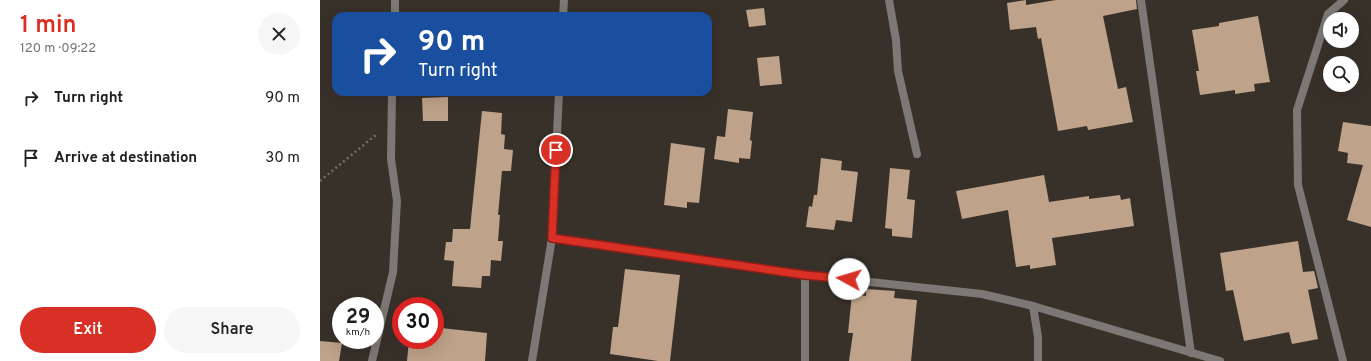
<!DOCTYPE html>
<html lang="en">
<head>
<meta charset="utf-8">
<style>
	:root { --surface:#fff; --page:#f6f6f6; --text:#202124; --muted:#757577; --accent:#d93025 }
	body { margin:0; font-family:Overpass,sans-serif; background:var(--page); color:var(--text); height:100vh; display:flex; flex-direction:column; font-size:15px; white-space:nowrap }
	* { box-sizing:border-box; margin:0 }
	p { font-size:13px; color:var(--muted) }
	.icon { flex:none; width:22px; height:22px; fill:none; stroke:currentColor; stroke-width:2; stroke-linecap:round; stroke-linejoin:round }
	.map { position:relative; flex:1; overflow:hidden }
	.sheet { display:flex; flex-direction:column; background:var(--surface); width:320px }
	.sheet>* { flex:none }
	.banner { position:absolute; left:12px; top:12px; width:380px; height:84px; border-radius:12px; box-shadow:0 4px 16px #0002; background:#1a4fa0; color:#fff; overflow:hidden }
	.buttons { position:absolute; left:1003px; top:12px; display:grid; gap:8px }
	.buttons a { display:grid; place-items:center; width:36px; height:36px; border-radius:50%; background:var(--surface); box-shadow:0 4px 16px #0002; font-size:20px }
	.speed { position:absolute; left:12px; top:297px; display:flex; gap:8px; font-size:20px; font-weight:700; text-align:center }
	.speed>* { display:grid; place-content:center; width:52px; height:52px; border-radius:50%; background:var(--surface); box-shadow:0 4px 16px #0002; line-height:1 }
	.speed small { font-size:10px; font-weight:400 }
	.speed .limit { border:6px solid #d22; background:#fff; color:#111 }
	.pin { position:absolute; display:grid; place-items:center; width:34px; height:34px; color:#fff; margin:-17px; border:2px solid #fff; border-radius:50%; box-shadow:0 1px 4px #0007 }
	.me { position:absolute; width:44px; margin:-22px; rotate:276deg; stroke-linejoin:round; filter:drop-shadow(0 0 3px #0008) }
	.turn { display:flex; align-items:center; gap:14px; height:84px; padding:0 20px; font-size:18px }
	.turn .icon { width:52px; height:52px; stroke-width:2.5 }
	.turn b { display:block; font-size:28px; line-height:34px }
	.round { display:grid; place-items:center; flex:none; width:42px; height:42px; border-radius:21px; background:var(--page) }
	.headline { display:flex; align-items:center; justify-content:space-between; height:68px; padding:0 20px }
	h1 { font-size:24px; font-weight:600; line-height:30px; color:var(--accent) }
	.button { display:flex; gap:8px; margin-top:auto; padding:8px 20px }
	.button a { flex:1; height:46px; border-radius:24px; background:var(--accent); color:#fff; font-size:16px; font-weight:600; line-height:46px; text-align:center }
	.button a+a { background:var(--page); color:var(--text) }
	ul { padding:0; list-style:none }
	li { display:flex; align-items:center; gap:12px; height:60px; padding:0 20px }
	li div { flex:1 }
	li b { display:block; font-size:15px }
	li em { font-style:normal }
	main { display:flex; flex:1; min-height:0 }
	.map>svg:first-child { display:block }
	.building { fill:#bea289 }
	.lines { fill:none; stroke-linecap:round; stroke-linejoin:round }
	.path { stroke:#736d67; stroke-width:2.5; stroke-dasharray:2 3; stroke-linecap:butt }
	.street { stroke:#7c7875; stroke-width:8 }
	.route-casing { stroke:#8d1f18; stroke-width:10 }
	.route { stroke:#d93025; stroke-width:7 }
</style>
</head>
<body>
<main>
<section class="sheet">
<div class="headline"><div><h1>1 min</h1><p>120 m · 09:22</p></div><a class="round"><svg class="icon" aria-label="close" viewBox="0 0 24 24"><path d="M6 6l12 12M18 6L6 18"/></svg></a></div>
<ul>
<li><svg class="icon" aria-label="right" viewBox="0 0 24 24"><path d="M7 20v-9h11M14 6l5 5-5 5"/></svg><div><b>Turn right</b></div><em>90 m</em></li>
<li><svg class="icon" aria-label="arrive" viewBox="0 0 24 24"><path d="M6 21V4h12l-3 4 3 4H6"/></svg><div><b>Arrive at destination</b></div><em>30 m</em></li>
</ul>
<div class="button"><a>Exit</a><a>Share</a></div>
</section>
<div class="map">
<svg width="1051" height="361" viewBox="0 0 1051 361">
	<rect width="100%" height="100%" fill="#38312a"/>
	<!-- building -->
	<g class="building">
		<path d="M706,0V5L736,0H816L817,9L783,16L798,89L806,87L813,122L768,130L767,126L738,131L721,38L718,39L716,27L690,30L687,3Z"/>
		<path d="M444,8L446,25L429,27L426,10Z"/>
		<path d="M938,16L950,82L934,84L935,91L915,94V90L880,95L876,71H879L872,30L899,26V23Z"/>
		<path d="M459,56L462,84L440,86L437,58Z"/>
		<path d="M128,97V121H103L102,98Z"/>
		<path d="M408,109L433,112L430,140L432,141L430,159L419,158V163L394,159L397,136L405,137Z"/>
		<path d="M162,111L182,113L181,134L185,135L184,149L193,150L191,171H182L178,215H180L178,241H183L181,261L171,260L170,276H162L161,288L132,286L134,261L124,260L126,242H132L133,229H150Z"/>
		<path d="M1023,122L1051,126V227L1027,220L1043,165L1027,163L1028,153L1018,151Z"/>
		<path d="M351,143L385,148L379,203L367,202V208L344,205Z"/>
		<path d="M501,158L522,161L521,170L538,172L532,222L516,220L514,230L486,227L489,206L492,207L494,195H497Z"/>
		<path d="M570,168L590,170L587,199L595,200L592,238L572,236V229L565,228Z"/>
		<path d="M724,175L729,202L769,196V199L800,195L801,200L810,198L814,226L732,238L736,265L710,269V265L696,267L688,210L642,219L636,191Z"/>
		<path d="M978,241L983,272L994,271L996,279L998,288L988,290L998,339L972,344L969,332L924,341L913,290L906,291L900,253Z"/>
		<path d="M305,269L360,275L350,361H338L290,354L293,327H298Z"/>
		<path d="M546,289L575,291L574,298L597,300L591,361H529L533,333H528L532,294L546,296Z"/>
		<path d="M121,328L167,333L165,361H87L89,340H115V332L121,333Z"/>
		<path d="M0,341L22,343L19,361H0Z"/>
	</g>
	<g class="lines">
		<!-- path -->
		<path class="path" d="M0,181L57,134"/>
		<!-- street -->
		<g class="street">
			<path d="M75,0V16"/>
			<path d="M569,0L576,40L578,71L597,154"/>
			<path d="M821,0L871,353"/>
			<path d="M243,16L244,0"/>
			<path d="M232,238L485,275L662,294L713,306L900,361"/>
			<path d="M485,275V361"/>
			<path d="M713,306L718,337V361"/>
			<path d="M52,361L73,272L77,201L71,159L72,92"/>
			<path d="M212,361L232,238L239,92"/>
			<path d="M1023,361L978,185L977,110L1008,14L1024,0"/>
		</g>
	</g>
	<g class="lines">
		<!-- route casing -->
		<g class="route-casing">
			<path id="route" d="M236,150L232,238L485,275L529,279"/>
		</g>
		<!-- route -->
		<use href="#route" class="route"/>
	</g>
</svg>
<div class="buttons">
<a><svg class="icon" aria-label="sound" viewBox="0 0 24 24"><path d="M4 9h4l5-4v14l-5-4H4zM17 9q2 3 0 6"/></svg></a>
<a><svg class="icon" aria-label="search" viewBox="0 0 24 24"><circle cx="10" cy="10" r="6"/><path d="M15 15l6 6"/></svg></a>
</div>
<div class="speed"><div>29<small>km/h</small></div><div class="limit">30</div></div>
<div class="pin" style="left:236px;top:150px;background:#d93025"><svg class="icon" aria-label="arrive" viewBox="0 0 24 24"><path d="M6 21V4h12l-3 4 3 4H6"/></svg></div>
<svg class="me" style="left:529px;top:279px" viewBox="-20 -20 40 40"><circle r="19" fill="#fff"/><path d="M0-13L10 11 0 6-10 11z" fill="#d93025"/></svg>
<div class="banner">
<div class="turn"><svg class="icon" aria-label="right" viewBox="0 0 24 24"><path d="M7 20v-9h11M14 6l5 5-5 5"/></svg><div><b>90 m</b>Turn right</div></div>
</div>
</div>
</main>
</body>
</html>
